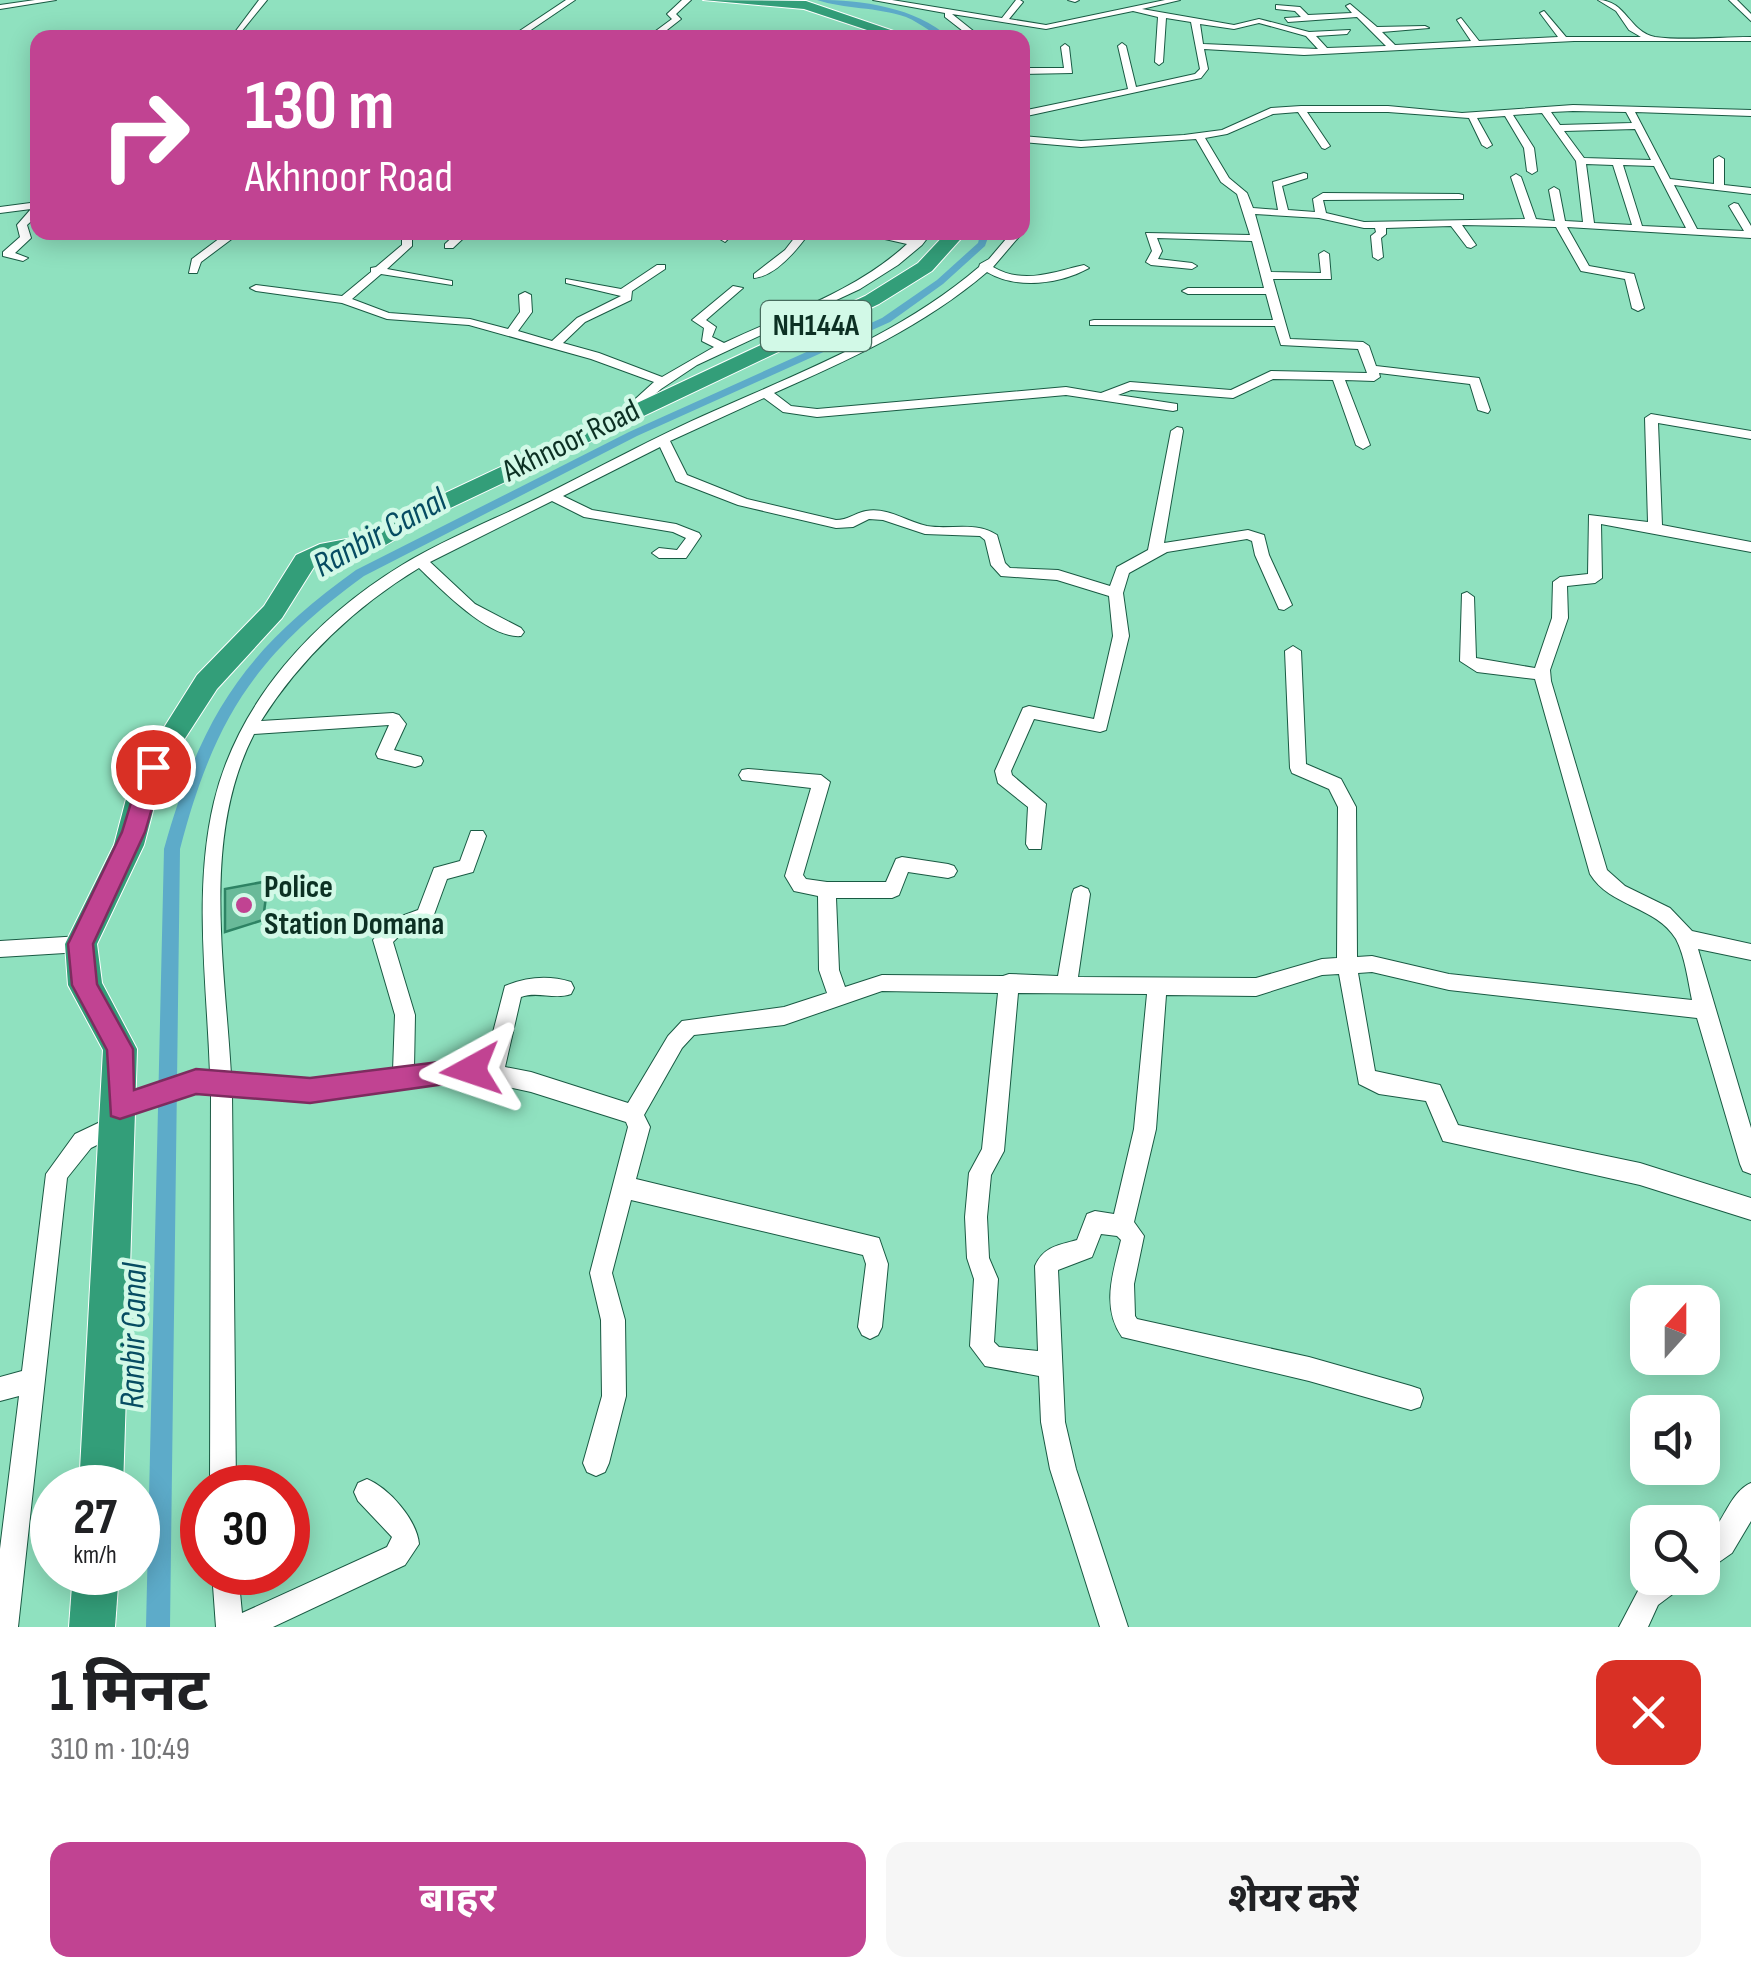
<!DOCTYPE html>
<html lang="hi">
<head>
<meta charset="utf-8">
<style>
	:root { --surface:#fff; --page:#f6f6f6; --text:#202124; --muted:#757577; --accent:#c14392 }
	body { margin:0; font-family:"Sofia Sans Condensed","Noto Sans Devanagari",sans-serif; background:var(--page); color:var(--text); height:100vh; display:flex; flex-direction:column; font-size:38px; white-space:nowrap }
	* { box-sizing:border-box; margin:0 }
	p { font-size:32px; color:var(--muted) }
	.icon { flex:none; width:55px; height:55px; fill:none; stroke:currentColor; stroke-width:2; stroke-linecap:round; stroke-linejoin:round }
	.map { position:relative; height:1627px; overflow:hidden }
	.sheet { display:flex; flex-direction:column; background:var(--surface); flex:1 }
	.sheet>* { flex:none }
	.hud { position:absolute; left:30px; top:30px; width:1000px; height:210px; border-radius:20px; box-shadow:0 5px 25px #0003; background:#c14392; color:#fff; overflow:hidden }
	.needle { width:65px; rotate:21deg }
	.buttons { position:absolute; left:1630px; top:1285px; display:grid; gap:20px }
	.buttons a { display:grid; place-items:center; width:90px; height:90px; border-radius:20px; background:var(--surface); box-shadow:0 5px 25px #0003; font-size:50px }
	.speed { position:absolute; left:30px; top:1465px; display:flex; gap:20px; font-size:50px; font-weight:700; text-align:center }
	.speed>* { display:grid; place-content:center; width:130px; height:130px; border-radius:50%; background:var(--surface); box-shadow:0 5px 25px #0003; line-height:1 }
	.speed small { font-size:25px; font-weight:400 }
	.speed .limit { border:15px solid #d22; background:#fff; color:#111 }
	.pin { position:absolute; display:grid; place-items:center; width:85px; height:85px; color:#fff; margin:-42px; border:5px solid #fff; border-radius:50%; box-shadow:0 2px 10px #0007 }
	.me { position:absolute; width:110px; margin:-55px; rotate:265deg; stroke-linejoin:round; filter:drop-shadow(0 0 8px #0008) }
	.turn { display:flex; align-items:center; gap:35px; height:210px; padding:0 50px; font-size:45px }
	.turn .icon { width:130px; height:130px; stroke-width:2.5 }
	.turn b { display:block; font-size:70px; line-height:85px }
	.round { display:grid; place-items:center; flex:none; width:105px; height:105px; border-radius:20px; background:var(--page) }
	.headline { display:flex; align-items:center; justify-content:space-between; height:170px; padding:0 50px }
	h1 { font-size:60px; font-weight:700; line-height:75px }
	.primary-button { display:flex; gap:20px; margin-top:auto; padding:20px 50px }
	.primary-button a { flex:1; height:115px; border-radius:20px; background:var(--accent); color:#fff; font-size:40px; font-weight:700; line-height:115px; text-align:center }
	.primary-button a+a { background:var(--page); color:var(--text) }
	.map>svg:first-child { display:block }
	.lines { fill:none; stroke-linecap:round; stroke-linejoin:round }
	.canal { fill:#5dabc9; fill-rule:evenodd }
	.building { fill:#69ba99; stroke:#2e8364; stroke-width:2.5 }
	.street-casing { stroke:#195a43; stroke-width:2 }
	.highway-casing { stroke:#fff; stroke-width:2 }
	.street { fill:#fff; fill-rule:evenodd }
	.highway { fill:#339e79; fill-rule:evenodd }
	.route { fill:#c14392; stroke:#7d2c5f; stroke-width:2.5 }
	.poi-dot { fill:#c14392; stroke:#d2f9e7; stroke-width:4 }
	.labels { text-anchor:middle; dominant-baseline:central; stroke-width:9; stroke-linejoin:round; paint-order:stroke }
	.shield { fill:#d2f9e7; stroke:#476c5e; stroke-width:2.5 }
	.shield-label { font-size:30px; font-weight:bold; fill:#0c3023 }
	.street-label { font-size:32px; fill:#0c3023; stroke:#d2f9e7 }
	.poi-label { font-size:32px; font-weight:bold; fill:#0c3023; stroke:#d2f9e7; text-anchor:start }
	.water-label { font-size:35px; font-style:italic; fill:#064c62; stroke:#d2f9e7 }
</style>
</head>
<body>
<div class="map">
<svg width="1751" height="1627" viewBox="0 0 1751 1627">
	<rect width="100%" height="100%" fill="#8fe1bf"/>
	<g class="lines">
		<!-- canal -->
		<g class="canal">
			<path d="M817,0C862,0 915,7 950,38C935,37 921,23 906,17C877,7 844,9 817,0Z"/>
			<path d="M981,232H990L985,246L943,284L890,322L637,436L364,576C255,655 214,719 180,849L170,1627H146L164,849C201,717 244,650 356,570L629,432L882,318L937,280L978,243Z"/>
		</g>
	</g>
	<!-- building -->
	<path class="building" d="M268,881L263,920L225,932V889Z"/>
	<g class="lines">
		<!-- street casing -->
		<g class="street-casing">
			<g id="street">
				<path d="M35,0H56L0,9V5Z"/>
				<path d="M259,0H267L241,32H235Z"/>
				<path d="M566,0H575L519,38H509Z"/>
				<path d="M682,0H691L676,14L681,19L658,37L630,38L653,33L672,19L667,14Z"/>
				<path d="M873,0H892L1002,18L1016,0H1020L1023,2L1009,19L1046,25L1165,0H1180L1142,9L1234,25L1259,19L1309,32L1350,30L1347,34L1316,36L1327,48L1386,46L1357,17L1288,22L1285,18L1301,17L1295,11L1276,9V5L1300,7L1308,15L1352,13L1346,6L1350,4L1377,27L1425,26L1429,28L1382,32L1395,45L1471,41L1457,20L1461,18L1479,41L1558,37L1540,13L1544,11L1566,37H1641L1629,30L1616,11L1598,0C1626,0 1629,32 1655,37C1684,41 1722,37 1751,37V41H1574L1304,55L1204,49L1208,69L1201,78L1022,117V111L1128,89L1118,46L1122,43L1126,46L1136,87L1195,74L1200,69L1191,22L1166,18L1163,62L1159,65L1155,62L1158,17L1133,11L1046,29L952,14L982,38H972L945,17V13ZM1259,23L1306,36L1318,49L1203,44L1200,24L1234,29Z"/>
				<path d="M1068,0H1079L1075,2Z"/>
				<path d="M1729,0H1737L1751,14V21Z"/>
				<path d="M709,34L712,38H702Z"/>
				<path d="M1065,44L1069,47L1072,73L1022,74V68H1064L1061,47Z"/>
				<path d="M1573,105L1751,110V116L1635,112L1670,179L1714,184V159L1719,156L1724,159V185L1751,188V194L1674,185L1697,229L1744,231L1729,206L1734,203L1738,204L1751,226V238L1567,227L1589,266L1634,274L1644,308L1638,311L1632,308L1625,279L1581,271L1556,227L1462,225L1476,245L1471,248L1467,247L1451,226L1386,228V234L1381,238L1383,257L1378,260L1373,257L1371,236L1376,232L1375,228H1364L1319,218L1255,214L1271,272L1321,273L1319,254L1324,251L1329,254L1331,279H1273L1290,339L1363,342L1369,346L1376,366L1479,378L1490,410L1488,413L1478,410L1470,384L1379,373L1380,377L1374,381L1345,380L1370,445L1363,449L1356,445L1333,380L1273,379L1233,398L1131,390L1118,395L1177,404V410L1173,411L1066,395L817,417L783,412L764,398L670,441L687,475L747,499L836,520C848,520 855,513 866,511C888,507 907,522 927,526C951,530 976,521 997,535L1005,563L1010,568L1058,570L1110,586L1117,567L1148,550L1171,431L1177,427L1182,428L1183,431L1164,543L1248,530L1264,535L1269,555L1292,605L1284,610L1279,609L1255,555L1252,541L1247,539L1167,552L1129,573L1123,593L1129,636L1106,730L1100,732L1034,719L1011,771L1012,775L1046,804L1041,849H1029L1026,844L1028,807L998,783L995,771L1023,708L1029,706L1094,719L1113,636L1109,596L1057,580L1001,576L991,565L985,540L980,536L925,534L883,520L869,519L853,527L836,528L738,505L676,481L660,447L563,496L592,510L676,524L699,533L701,536L686,558H659L652,553L659,548L677,550L686,538L673,532L584,517L552,501L430,562L475,604L521,628L524,632L521,636C489,639 441,589 419,568C356,606 300,659 261,721L393,713L399,715L406,724L394,750L421,757L423,761L421,765L415,767L378,758L376,754L389,725L254,734C201,837 225,964 231,1075L310,1081L393,1071L395,1015L373,940L388,921L418,910L434,868L460,861L471,831H483L486,836L473,872L447,879L432,920L402,933L393,942L415,1015L414,1068L471,1061L485,1063L505,986C526,977 549,975 571,982L574,988L571,994C555,1000 537,991 521,997L505,1067L531,1072L628,1103L668,1036L682,1021L784,1007L827,993L819,970L818,896L794,891L785,876L811,788L742,780L739,775L742,770L748,769L821,775L830,782L803,875L806,879L827,882H886L896,859L902,857L948,864L954,866L957,871L954,876L948,878L908,872L899,895L892,898H836L839,970L845,987L882,975L1003,976L1009,974L1058,976L1072,894L1074,889L1081,886L1088,889L1090,894L1078,977L1256,978L1322,959L1337,958L1338,807L1329,789L1292,773L1290,768L1285,651L1293,646L1301,651L1306,764L1341,779L1356,807L1357,957L1372,956L1449,974L1692,1000C1688,981 1685,956 1676,939C1656,906 1610,907 1590,874L1535,679L1477,672L1460,661L1462,594L1467,592L1474,597L1476,658L1535,668L1552,618L1553,582L1560,577L1588,574L1589,515L1648,522L1645,418L1651,414L1751,431V439L1658,423L1662,525L1751,542V552L1601,524L1602,578L1595,583L1567,586L1568,618L1550,670L1551,681L1607,870L1625,886L1670,908L1692,931L1751,944V960L1698,949L1751,1128V1174L1743,1171L1740,1164L1697,1018L1449,990L1372,972L1358,973L1375,1071L1440,1085L1458,1125L1640,1163L1751,1198V1220L1640,1185L1443,1141L1426,1101L1379,1094L1359,1084L1339,974L1322,975L1256,996L1166,995L1156,1129L1134,1222L1144,1236L1134,1284L1135,1316L1137,1319L1309,1357L1411,1386L1420,1389L1423,1398L1420,1407L1411,1410L1309,1381L1122,1337C1101,1307 1113,1273 1121,1240L1117,1236L1101,1234L1092,1257L1058,1270L1065,1422L1076,1469L1128,1627H1100L1050,1469L1041,1422L1039,1376L985,1366L970,1346L974,1279L967,1258L965,1217L969,1173L982,1149L998,993L882,991L784,1025L694,1035L682,1048L644,1115L650,1127L636,1179L879,1238L888,1264L882,1327L878,1335L870,1339L862,1335L858,1327L866,1264L863,1255L631,1200L612,1273L625,1320L626,1396L609,1463L605,1472L596,1476L587,1472L583,1463L602,1396L601,1320L590,1273L628,1127L626,1122L531,1092L471,1079L310,1101L232,1094L236,1488H210L211,1093L196,1092L125,1115L131,1123L127,1130L91,1148L67,1178L18,1627H0V1549L19,1396L0,1401V1377L22,1371L46,1174L75,1134L115,1115L110,1107L113,1100L196,1072L210,1074C207,984 193,890 214,802C238,701 315,618 402,565C445,539 493,520 538,498C597,469 654,437 714,411C806,370 902,333 979,267L980,264L989,259L1012,232H1023L993,267C1023,285 1053,272 1084,265L1089,268C1060,284 1017,290 987,272C924,326 849,360 774,393L791,406L817,409L1066,387L1101,393L1130,382L1231,390L1271,371L1367,373L1358,349L1281,345L1275,326L1090,325V321L1094,320H1273L1266,294H1188L1182,291L1188,288H1264L1252,241L1157,238L1162,251L1158,259L1192,263L1197,266L1192,269L1151,265L1146,262L1152,251L1146,233L1250,235L1237,194L1221,182L1196,139L1081,147L1022,142V136L1081,141L1184,135L1222,130L1271,108L1301,106H1388L1462,113ZM1573,111L1626,112L1632,123L1560,125L1551,112ZM1298,112L1322,148L1325,149L1330,146L1307,112H1388L1469,118L1482,145L1487,148L1492,145L1477,118L1505,116L1524,148L1527,171L1532,174L1537,171L1534,148L1513,115L1542,113L1576,161L1583,222L1565,221L1559,190L1554,187L1549,190L1555,221L1536,219L1521,177L1516,174L1511,177L1525,219L1364,222L1326,213L1323,200L1463,199V195L1459,194L1323,193L1313,199L1315,212L1288,210L1282,186L1307,178V174L1304,173L1273,182L1278,210L1253,208L1247,193L1229,178L1205,138L1227,134L1273,114ZM1635,129L1651,160L1584,158L1564,131ZM1586,164L1613,165L1632,225L1594,223ZM1623,165L1654,166L1686,228L1642,226ZM1018,993L1147,994L1134,1129L1114,1214L1095,1211L1087,1214L1077,1240C1058,1245 1043,1247 1035,1266L1038,1351L999,1347L994,1342L998,1279L989,1258L987,1217L991,1175L1004,1151Z"/>
				<path d="M38,202V215L27,225L31,238L15,253L28,258L23,261L3,256V252L20,237L17,225L31,209L0,213V207Z"/>
				<path d="M228,232H241L201,262L197,273H189L192,259Z"/>
				<path d="M402,232H412V246L387,269L452,281V285L381,274L352,299L389,313L470,319L508,329L520,312L519,295L525,292L531,295L532,312L518,331L552,341L577,318L621,296L566,283V279L621,289L657,265H665V269L632,291L631,300L585,322L563,343L599,353L662,377L714,347L702,341L704,328L692,320L733,286L743,288L706,320L716,327L712,337L724,343C787,313 855,292 907,244L854,232H879L913,239L920,232H932L922,245L898,265L860,289L697,365L661,389L626,419L620,415L621,412L654,382L591,359L469,325L387,319L342,303L256,291L250,288L256,285L342,296L371,272V268L376,267L402,245Z"/>
				<path d="M458,232H470L453,248H445V244Z"/>
				<path d="M724,232H735L725,242L720,239Z"/>
				<path d="M799,232H810C797,250 776,276 754,278V274L785,250Z"/>
				<path d="M81,936L88,938L91,944L88,950L81,952L0,957V941Z"/>
				<path d="M367,1479C389,1488 417,1520 419,1544L405,1565L273,1627H216L212,1572H238L242,1613L387,1547L392,1537L358,1501L354,1492L358,1483Z"/>
				<path d="M1751,1483V1521L1732,1553L1702,1574V1544C1722,1528 1729,1492 1751,1483Z"/>
				<path d="M1652,1578H1686L1682,1587L1658,1605L1648,1627H1619L1640,1587Z"/>
			</g>
		</g>
		<!-- highway casing -->
		<g class="highway-casing">
			<g id="highway">
				<path d="M703,0L806,1L914,38H891L804,9Z"/>
				<path d="M947,232H967L932,271L879,304L442,512L384,546L336,557L314,567L282,618L217,689L171,760L161,780L144,845L97,944L102,983L137,1049L123,1488H79L103,1050L68,985L65,944L114,845L131,780L197,675L264,606L296,555L320,544L368,535L426,502L865,296L918,263Z"/>
				<path d="M73,1572H119L115,1627H69Z"/>
			</g>
		</g>
		<!-- street -->
		<use href="#street" class="street"/>
		<!-- highway -->
		<use href="#highway" class="highway"/>
	</g>
	<!-- route -->
	<path class="route" d="M153,758L164,767L145,832L93,944L97,984L133,1049L134,1090L196,1069L310,1078L471,1058L480,1062L484,1070L480,1079L310,1103L196,1094L120,1119L111,1116L107,1050L72,985L68,944L122,832L142,767Z"/>
	<!-- markers -->
	<circle class="poi-dot" cx="244" cy="905" r="10"/>
	<g class="labels">
		<!-- shield labels -->
		<rect class="shield" x="761" y="301" width="110" height="50" rx="8"/>
		<g class="shield-label">
			<text x="816" y="326">NH144A</text>
		</g>
		<!-- street labels -->
		<g class="street-label">
			<text transform="translate(571 441) rotate(-26)">Akhnoor Road</text>
		</g>
		<!-- poi labels -->
		<g class="poi-label">
			<text x="264" y="887">Police<tspan x="264" dy="37">Station Domana</tspan></text>
		</g>
		<!-- water labels -->
		<g class="water-label">
			<text transform="translate(380 533) rotate(-29)">Ranbir Canal</text>
			<text transform="translate(134 1336) rotate(-89)">Ranbir Canal</text>
		</g>
	</g>
</svg>
<div class="buttons">
<a><svg class="needle" viewBox="-14 -14 28 28"><path d="M0-13l5 13h-10z" fill="#e53935"/><path d="M0 13l5-13h-10z" fill="#757577"/></svg></a>
<a><svg class="icon" aria-label="sound" viewBox="0 0 24 24"><path d="M4 9h4l5-4v14l-5-4H4zM17 9q2 3 0 6"/></svg></a>
<a><svg class="icon" aria-label="search" viewBox="0 0 24 24"><circle cx="10" cy="10" r="6"/><path d="M15 15l6 6"/></svg></a>
</div>
<div class="speed"><div>27<small>km/h</small></div><div class="limit">30</div></div>
<div class="pin" style="left:153px;top:767px;background:#d93025"><svg class="icon" aria-label="arrive" viewBox="0 0 24 24"><path d="M6 21V4h12l-3 4 3 4H6"/></svg></div>
<svg class="me" style="left:471px;top:1070px" viewBox="-20 -20 40 40"><path d="M0-17L14 15 0 8-14 15z" fill="#c14392" stroke="#fff" stroke-width="4"/></svg>
<div class="hud">
<div class="turn"><svg class="icon" aria-label="right" viewBox="0 0 24 24"><path d="M7 20v-9h11M14 6l5 5-5 5"/></svg><div><b>130 m</b>Akhnoor Road</div></div>
</div>
</div>
<section class="sheet">
<div class="headline"><div><h1>1 मिनट</h1><p>310 m · 10:49</p></div><a class="round" style="background:#d93025;color:#fff"><svg class="icon" aria-label="close" viewBox="0 0 24 24"><path d="M6 6l12 12M18 6L6 18"/></svg></a></div>
<div class="primary-button"><a>बाहर</a><a>शेयर करें</a></div>
</section>
</body>
</html>
